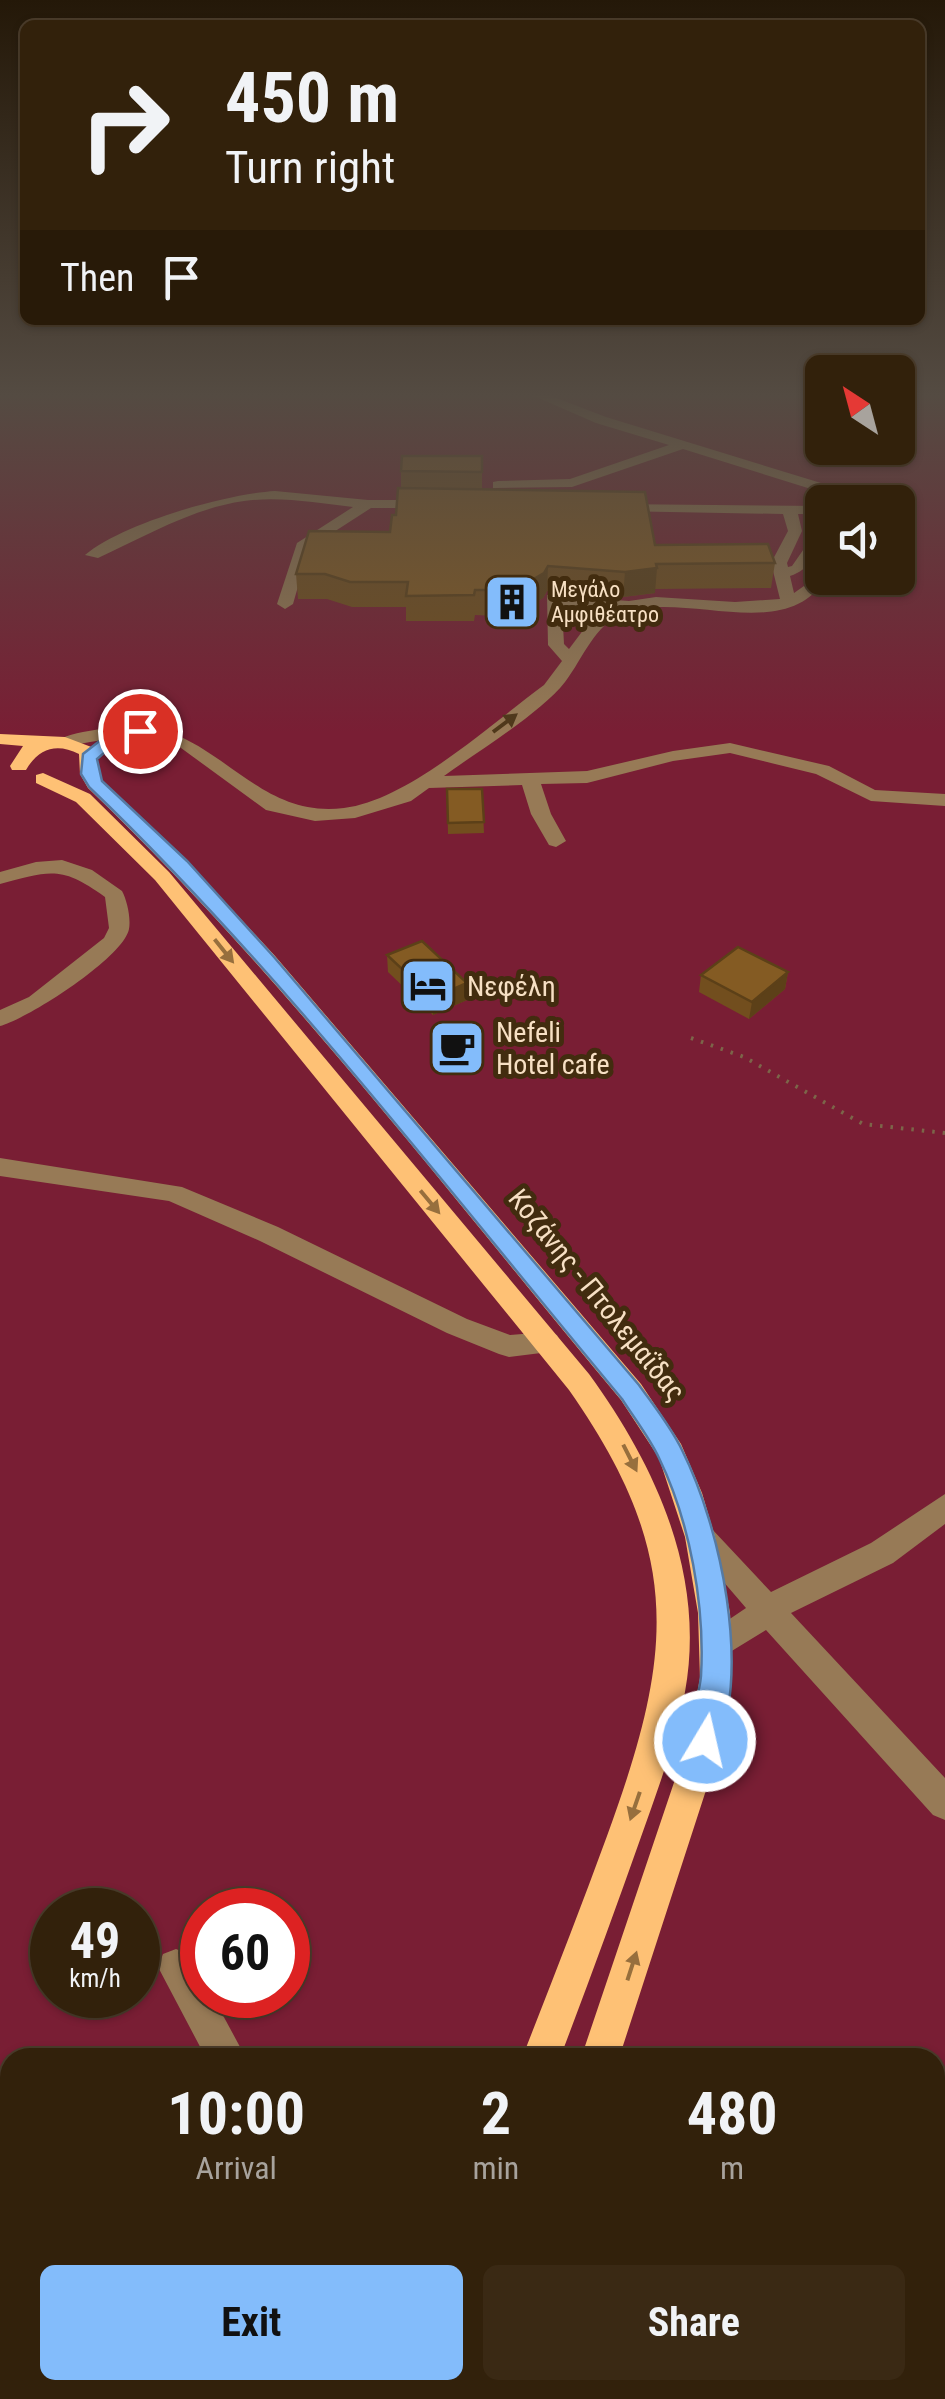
<!DOCTYPE html>
<html lang="en">
<head>
<meta charset="utf-8">
<style>
	:root { --surface:#32210b; --page:#3a2914; --text:#f1f3f6; --muted:#a8a39d; --line:#4d3e2c; --accent:#83bcfb }
	body { margin:0; font-family:"Roboto Condensed",sans-serif; background:var(--page); color:var(--text); height:100vh; display:flex; flex-direction:column; font-size:38px; white-space:nowrap }
	* { box-sizing:border-box; margin:0 }
	p { font-size:32px; color:var(--muted) }
	.icon { flex:none; width:55px; height:55px; fill:none; stroke:currentColor; stroke-width:2; stroke-linecap:round; stroke-linejoin:round }
	.map { position:relative; flex:1; overflow:hidden }
	.sheet { position:absolute; left:0px; top:2048px; width:945px; height:352px; display:flex; flex-direction:column; background:var(--surface); border-radius:30px 30px 0 0; box-shadow:0 2px 8px #0004,0 0 0 2px var(--line) }
	.sheet>* { flex:none }
	.top-card { position:absolute; left:20px; top:20px; width:905px; height:305px; border-radius:15px; box-shadow:0 2px 8px #0004,0 0 0 2px var(--line); background:#32210b; color:var(--text); overflow:hidden }
	.needle { width:65px; rotate:324deg }
	.buttons { position:absolute; left:805px; top:355px; display:grid; gap:20px }
	.buttons a { display:grid; place-items:center; width:110px; height:110px; border-radius:15px; background:var(--surface); box-shadow:0 2px 8px #0004,0 0 0 2px var(--line); font-size:50px }
	.speed { position:absolute; left:30px; top:1888px; display:flex; gap:20px; font-size:50px; font-weight:700; text-align:center }
	.speed>* { display:grid; place-content:center; width:130px; height:130px; border-radius:50%; background:var(--surface); box-shadow:0 2px 8px #0004,0 0 0 2px var(--line); line-height:1 }
	.speed small { font-size:25px; font-weight:400 }
	.speed .limit { border:15px solid #d22; background:#fff; color:#111 }
	.pin { position:absolute; display:grid; place-items:center; width:85px; height:85px; color:#fff; margin:-42px; border:5px solid #fff; border-radius:50%; box-shadow:0 2px 10px #0007 }
	.me { position:absolute; width:110px; margin:-55px; rotate:9deg; stroke-linejoin:round; filter:drop-shadow(0 0 8px #0008) }
	.turn { display:flex; align-items:center; gap:35px; height:210px; padding:0 40px; font-size:45px }
	.turn .icon { width:130px; height:130px; stroke-width:2.5 }
	.turn b { display:block; font-size:70px; line-height:85px }
	.then { display:flex; align-items:center; height:95px; padding:0 40px; background:#0003; gap:20px; font-size:38px }
	.eta { display:flex; justify-content:space-evenly; align-items:center; height:170px; text-align:center }
	.eta b { font-size:60px; font-weight:700; line-height:70px }
	.button { display:flex; gap:20px; margin-top:auto; padding:20px 40px }
	.button a { flex:1; height:115px; border-radius:15px; background:var(--accent); color:#111; font-size:40px; font-weight:700; line-height:115px; text-align:center }
	.button a+a { background:var(--page); color:var(--text) }
	.map>svg:first-child { display:block }
	.green { fill:#791e34; fill-rule:evenodd }
	.lines { fill:none; stroke-linecap:round; stroke-linejoin:round }
	.path { stroke:#7c6549; stroke-width:4; stroke-dasharray:2.5 8; stroke-linecap:butt }
	.minor { fill:#977a56; fill-rule:evenodd }
	.major { fill:#fec175; fill-rule:evenodd }
	.wall { fill:#724e1e }
	.shaded-wall { fill:#5c4018 }
	.building { fill:#845b23; stroke:#5c4018; stroke-width:2.5 }
	.oneway { fill:#4f381a }
	.oneway2 { fill:#976f3d }
	.route { fill:#83bcfb; stroke:#557aa3; stroke-width:2.5 }
	.labels { text-anchor:middle; dominant-baseline:central; stroke-width:10; stroke-linejoin:round; paint-order:stroke }
	.far-poi-label { font-size:22px; fill:#f7e0c4; stroke:#422c0f; text-anchor:start }
	.poi-label { font-size:28px; fill:#f7e0c4; stroke:#422c0f; text-anchor:start }
	.street-label { font-size:28px; fill:#f7e0c4; stroke:#422c0f }
</style>
</head>
<body>
<div class="map">
<svg width="945" height="2399" viewBox="0 0 945 2399">
	<rect width="100%" height="100%" fill="#422c0f"/>
	<!-- green -->
	<path class="green" d="M0,396H822V448H898V396H945V2399H0ZM822,502H898V578H822ZM52,1910H138V1995H52ZM202,1910H288V1995H202ZM10,2058H935V2390H10Z"/>
	<g class="lines">
		<!-- path -->
		<path class="path" d="M691,1038L744,1057L863,1124L945,1133"/>
		<!-- minor -->
		<g class="minor">
			<path d="M534,396H551L606,417L821,483L851,502H834L811,489L683,449L572,487L493,488V482L498,481L570,479L669,445L596,423Z"/>
			<path d="M275,491L368,500H431L438,504L431,508H371L309,548L293,604L285,609L277,604L297,543L353,507C318,503 280,496 244,501C193,508 144,537 98,558L85,555C123,523 226,494 275,491Z"/>
			<path d="M611,504L822,506V514H798L802,531L787,563L788,567L792,566L817,530L822,529C822,550 810,570 790,576L794,593L804,586L817,568L822,566V578H826C786,645 685,590 624,613C594,625 584,657 565,682C541,713 478,751 444,776L587,771L673,751L730,743L829,766L875,790L945,794V806L871,801L816,774L730,753L673,761L587,783L541,784L551,814L566,841L556,847L549,845L531,814L522,785L429,788L411,801L355,818L315,821L266,810L181,748C141,732 106,738 66,747L57,742C67,733 86,732 100,729C210,704 243,821 344,808C409,800 491,724 544,685L562,661L548,645L547,595L629,601L656,597L735,602L780,599L771,563L788,531L783,514L616,511L611,510ZM562,607L607,609L587,625L569,649L564,644Z"/>
			<path d="M62,860L92,870L122,891C127,900 131,918 129,929C124,957 28,1019 0,1026V1010L29,997L104,938L109,928L105,897C61,865 50,871 0,884V872L36,862Z"/>
			<path d="M0,1158L182,1187L278,1227L467,1319L510,1335L547,1332L557,1335L561,1343L557,1351L509,1357L499,1354L447,1333L260,1241L169,1201L0,1176Z"/>
			<path d="M945,1494V1524L893,1563L791,1613L945,1778V1820L933,1815L766,1630L717,1660L706,1655L701,1645L706,1635L746,1608L685,1537L689,1528L700,1524L711,1528L771,1592L871,1543Z"/>
			<path d="M176,1949C196,1957 202,1974 202,1995H212L246,2058H206L158,1967L163,1954Z"/>
		</g>
		<!-- major -->
		<g class="major">
			<path d="M0,734L65,737L94,748L102,781L187,861L275,956L641,1384L681,1444L702,1493L715,1537L730,1613L732,1678L722,1741L619,2058H581L688,1741L700,1678L698,1613L685,1537L659,1458L621,1400C448,1193 283,975 88,788L80,774L79,754C56,742 38,749 26,770H12L10,766L23,746L0,744Z"/>
			<path d="M43,773L90,794L169,872L589,1374C656,1466 706,1575 685,1692C676,1741 658,1789 641,1837C615,1911 588,1984 560,2058H522C551,1984 580,1910 607,1836C673,1655 685,1555 569,1390L155,880L76,802L36,783V775Z"/>
			<path d="M397,2390H441L438,2399H394Z"/>
			<path d="M460,2390H504L502,2399H458Z"/>
		</g>
	</g>
	<!-- wall -->
	<g class="wall">
		<path d="M482,456V489L655,545L775,563L771,588L655,589V593L623,597L547,591L543,598L524,609L497,616L475,615L474,621H406V607H352L327,599H298L296,574L390,532L396,515L401,488V471Z"/>
		<path d="M447,789H482L484,833L448,834Z"/>
		<path d="M387,955L467,1000L433,1015L388,972Z"/>
		<path d="M788,972L785,989L749,1019L699,992L701,975Z"/>
	</g>
	<!-- shaded-wall -->
	<g class="shaded-wall">
		<path d="M548,566L547,591L543,598L524,609L497,616V590Z"/>
		<path d="M657,568L655,593L623,597L625,572Z"/>
		<path d="M788,972L785,989L749,1019L752,1002Z"/>
		<path d="M467,983V1000L433,1015V998Z"/>
	</g>
	<!-- building -->
	<g class="building">
		<path d="M402,456H482V472L401,471Z"/>
		<path d="M398,488L645,492L655,545L768,544L775,563L656,564L657,568L625,572L548,566L544,573L525,584L497,590H475L474,595L406,596L408,582H350L325,574H296L309,531L390,532L392,515H396Z"/>
		<path d="M447,789H482L484,822L448,823Z"/>
		<path d="M422,941L467,983L433,998L387,955Z"/>
		<path d="M738,947L788,972L752,1002L701,975Z"/>
	</g>
	<!-- one-way arrows -->
	<defs><path id="oneway-solid" d="M-6-.8H1V-3.2L6.5 0L1 3.2V.8H-6Z" transform="scale(2.5)"/></defs>
	<use class="oneway" href="#oneway-solid" transform="translate(505 723) rotate(-37)"/>
	<g class="oneway2">
		<use href="#oneway-solid" transform="translate(224 951) rotate(51)"/>
		<use href="#oneway-solid" transform="translate(430 1202) rotate(50)"/>
		<use href="#oneway-solid" transform="translate(630 1458) rotate(63)"/>
		<use href="#oneway-solid" transform="translate(635 1806) rotate(109)"/>
		<use href="#oneway-solid" transform="translate(632 1966) rotate(-72)"/>
	</g>
	<!-- sky -->
	<linearGradient id="sky" x2="0" y2="1"><stop stop-color="#241808"/><stop offset="0.54" stop-color="#544b42"/><stop offset="1" stop-color="#544b42" stop-opacity="0"/></linearGradient>
	<rect width="945" height="732" fill="url(#sky)"/>
	<!-- route -->
	<path class="route" d="M140,726L148,731L145,735L113,745L97,759L102,781L187,861L274,957L639,1385C654,1406 671,1427 682,1450C721,1528 751,1668 716,1751L705,1756L694,1751C685,1729 699,1700 701,1676C705,1605 690,1522 659,1458C649,1437 634,1418 622,1399C449,1192 284,974 89,787L81,774L83,754L102,739Z"/>
	<!-- icons -->
	<defs>
		<g id="building-square" transform="scale(2.875)"><rect x="-9" y="-9" width="18" height="18" rx="4" fill="#83bcfb" stroke="#422c0f"/><path d="M-4-6H4V6H1V3H-1V6H-4ZM-2.5-4.3h1.7v1.8h-1.7ZM.8-4.3h1.7v1.8H.8ZM-2.5-1h1.7V.8h-1.7ZM.8-1h1.7V.8H.8Z" fill="#111"/></g>
		<g id="hotel-square" transform="scale(2.875)"><rect x="-9" y="-9" width="18" height="18" rx="4" fill="#83bcfb" stroke="#422c0f"/><path d="M-6-4.5h1.5V1H6V5H4.5V3h-9V5H-6ZM-4 0a1.8 1.8 0 1 1 3.6 0ZM.5 0V-2.5h3Q6-2.5 6 0Z" fill="#111"/></g>
		<g id="cafe-square" transform="scale(2.875)"><rect x="-9" y="-9" width="18" height="18" rx="4" fill="#83bcfb" stroke="#422c0f"/><path d="M-5.5-4.5H6V0H3Q3 3.5 0 3.5H-2.5Q-5.5 3.5-5.5 0ZM3-3.2v2h1.7v-2ZM-6 4.5H4V6H-6Z" fill="#111"/></g>
	</defs>
	<g fill-rule="evenodd">
		<use href="#building-square" x="512" y="602"/>
		<use href="#hotel-square" x="428" y="986"/>
		<use href="#cafe-square" x="457" y="1048"/>
	</g>
	<g class="labels">
		<!-- far-poi labels -->
		<g class="far-poi-label">
			<text x="551" y="589">Μεγάλο<tspan x="551" dy="25">Αμφιθέατρο</tspan></text>
		</g>
		<!-- poi labels -->
		<g class="poi-label">
			<text x="467" y="986">Νεφέλη</text>
			<text x="496" y="1032">Nefeli<tspan x="496" dy="32">Hotel cafe</tspan></text>
		</g>
		<!-- street labels -->
		<g class="street-label">
			<text transform="translate(597 1295) rotate(51)">Κοζάνης - Πτολεμαΐδας</text>
		</g>
	</g>
</svg>
<div class="buttons">
<a><svg class="needle" viewBox="-14 -14 28 28"><path d="M0-13l5 13h-10z" fill="#e53935"/><path d="M0 13l5-13h-10z" fill="#a8a39d"/></svg></a>
<a><svg class="icon" aria-label="sound" viewBox="0 0 24 24"><path d="M4 9h4l5-4v14l-5-4H4zM17 9q2 3 0 6"/></svg></a>
</div>
<div class="speed"><div>49<small>km/h</small></div><div class="limit">60</div></div>
<div class="pin" style="left:140px;top:731px;background:#d93025"><svg class="icon" aria-label="arrive" viewBox="0 0 24 24"><path d="M6 21V4h12l-3 4 3 4H6"/></svg></div>
<svg class="me" style="left:705px;top:1741px" viewBox="-20 -20 40 40"><circle r="17" fill="#83bcfb" stroke="#fff" stroke-width="3"/><path d="M0-11L8 9 0 5-8 9z" fill="#fff"/></svg>
<div class="top-card">
<div class="turn"><svg class="icon" aria-label="right" viewBox="0 0 24 24"><path d="M7 20v-9h11M14 6l5 5-5 5"/></svg><div><b>450 m</b>Turn right</div></div>
<div class="then">Then<svg class="icon" aria-label="arrive" viewBox="0 0 24 24"><path d="M6 21V4h12l-3 4 3 4H6"/></svg></div>
</div>
<section class="sheet">
<div class="eta">
<div><b>10:00</b><p>Arrival</p></div>
<div><b>2</b><p>min</p></div>
<div><b>480</b><p>m</p></div>
</div>
<div class="button"><a>Exit</a><a>Share</a></div>
</section>
</div>
</body>
</html>
